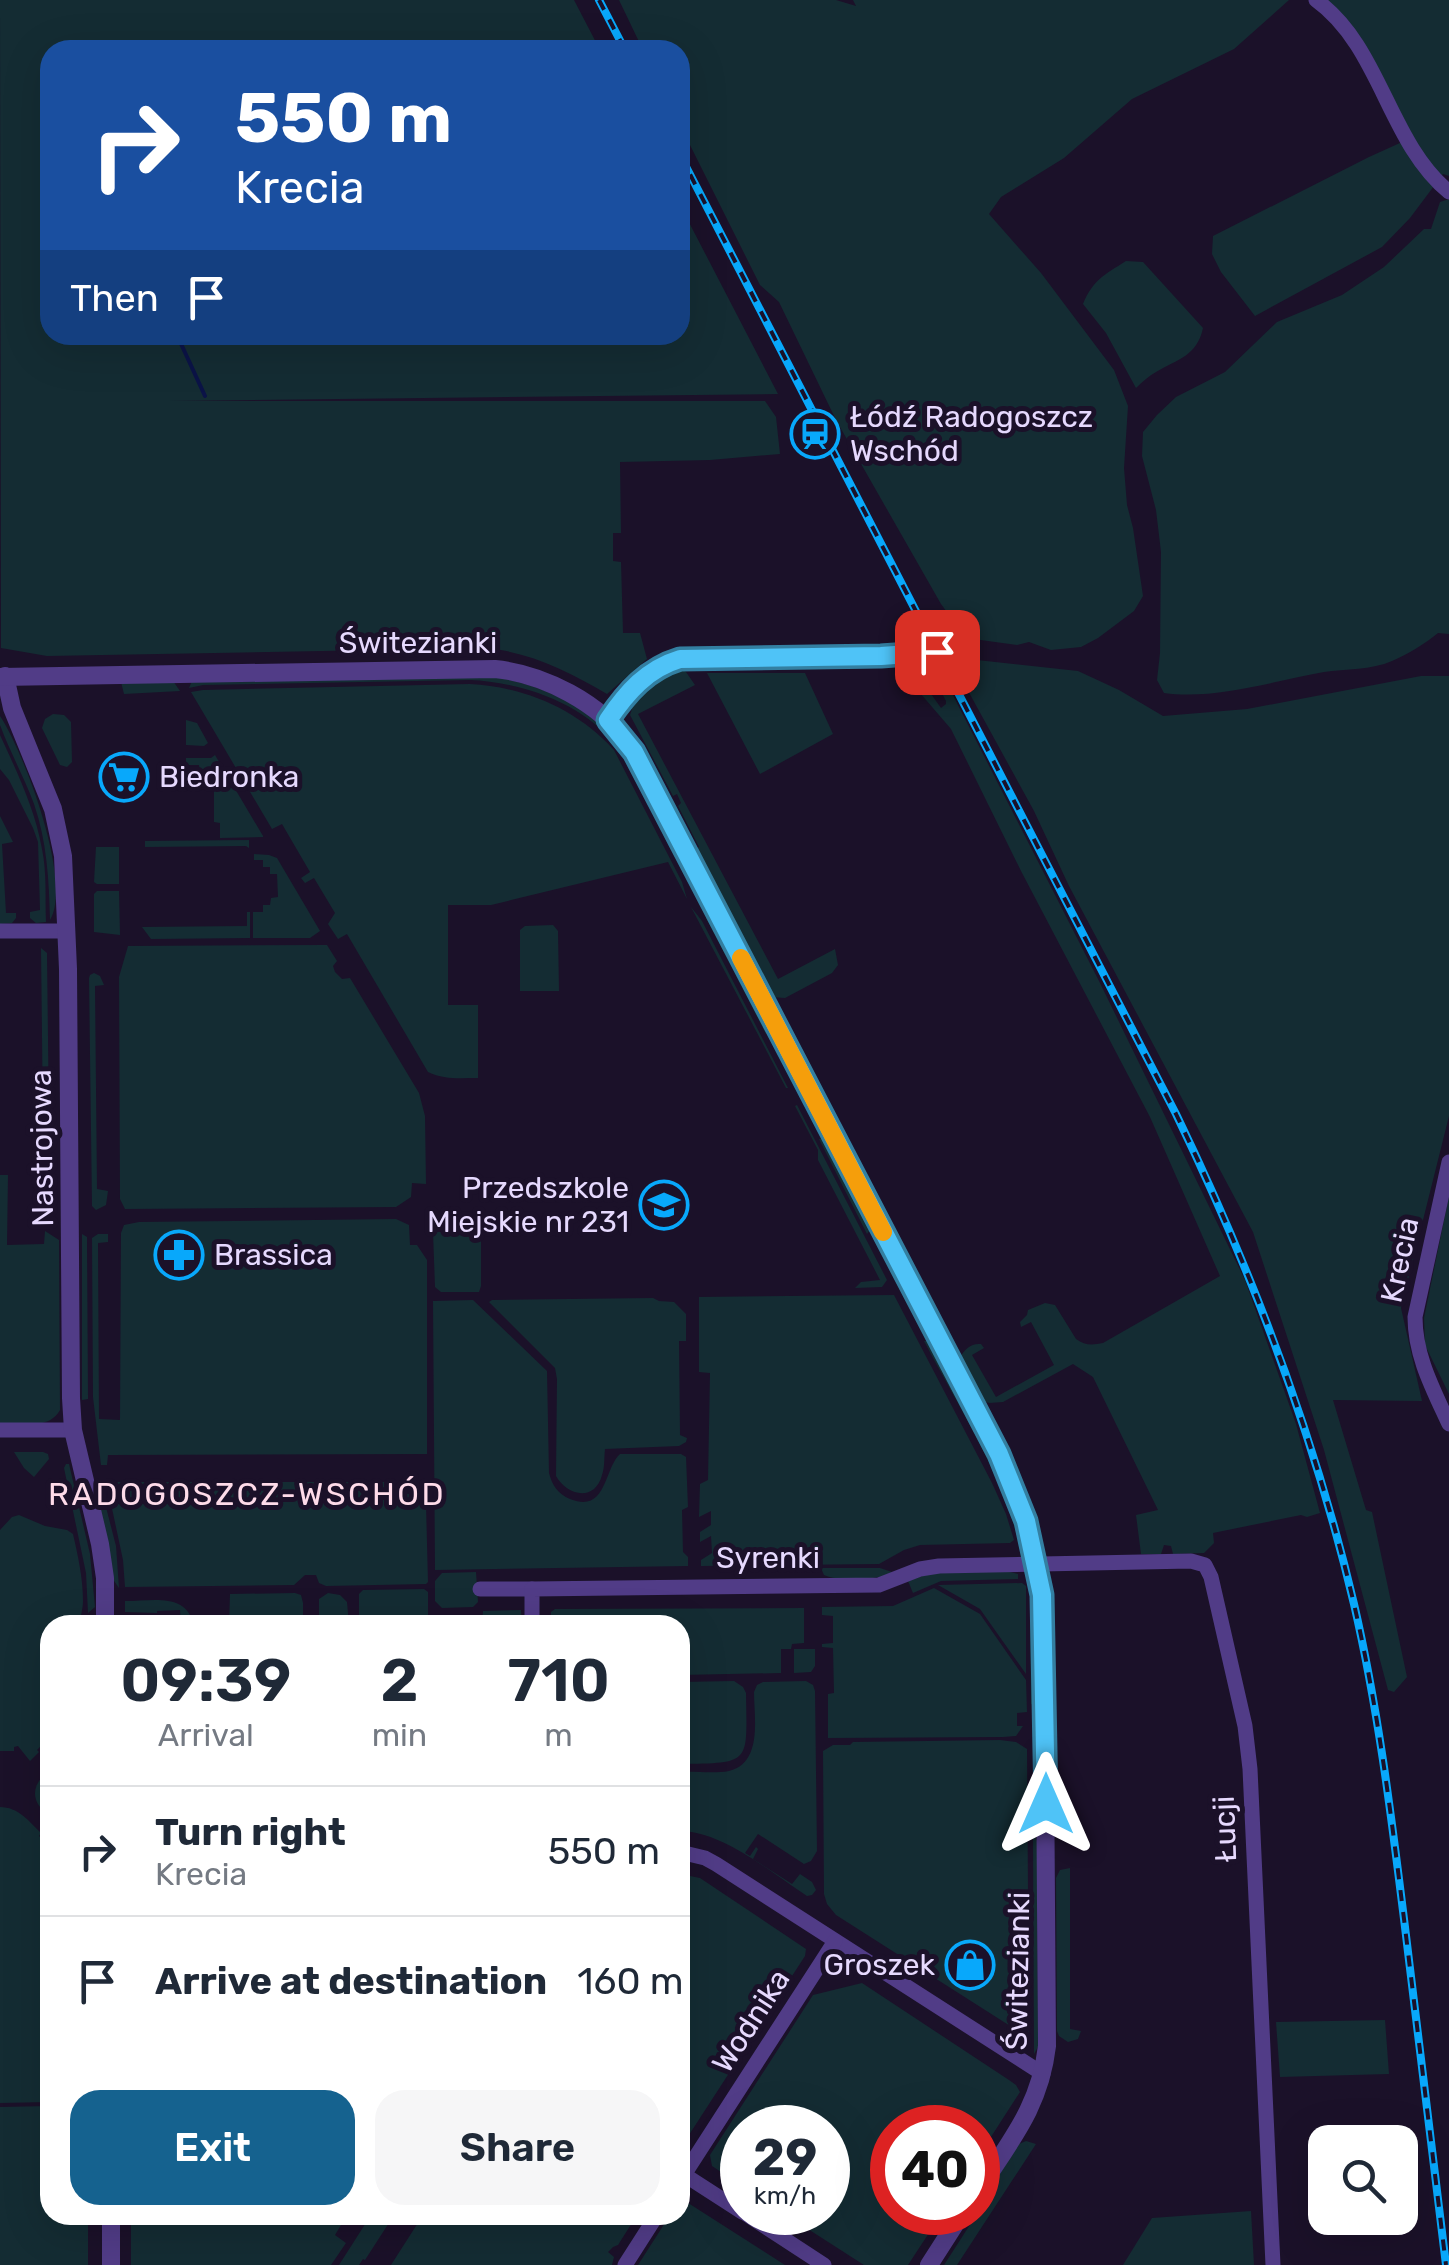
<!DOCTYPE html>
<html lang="en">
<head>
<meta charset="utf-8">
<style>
	:root { --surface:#fff; --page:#f6f6f7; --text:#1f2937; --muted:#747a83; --line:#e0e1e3; --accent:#15628f }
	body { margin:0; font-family:Rubik,sans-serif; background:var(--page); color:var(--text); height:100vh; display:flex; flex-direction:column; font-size:38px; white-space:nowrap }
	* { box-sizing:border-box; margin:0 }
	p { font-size:32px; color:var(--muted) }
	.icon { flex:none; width:55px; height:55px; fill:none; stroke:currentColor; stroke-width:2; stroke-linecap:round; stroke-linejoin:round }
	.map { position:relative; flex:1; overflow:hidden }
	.side { position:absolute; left:40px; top:1615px; width:650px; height:610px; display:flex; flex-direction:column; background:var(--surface); border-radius:30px; box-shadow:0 10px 40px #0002 }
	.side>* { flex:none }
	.top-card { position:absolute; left:40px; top:40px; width:650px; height:305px; border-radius:30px; box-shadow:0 10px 40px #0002; background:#1a4fa0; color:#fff; overflow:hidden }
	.buttons { position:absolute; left:1308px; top:2125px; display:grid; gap:20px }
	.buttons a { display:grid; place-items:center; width:110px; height:110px; border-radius:20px; background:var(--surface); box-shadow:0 10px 40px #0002; font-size:50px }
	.speed { position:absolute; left:720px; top:2105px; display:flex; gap:20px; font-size:50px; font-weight:700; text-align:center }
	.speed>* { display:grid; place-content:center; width:130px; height:130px; border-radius:50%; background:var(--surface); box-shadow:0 10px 40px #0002; line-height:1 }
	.speed small { font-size:25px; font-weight:400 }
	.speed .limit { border:15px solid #d22; background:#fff; color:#111 }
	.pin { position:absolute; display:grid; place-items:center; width:85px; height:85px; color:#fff; margin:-42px; border-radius:20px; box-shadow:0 5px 15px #0006 }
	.me { position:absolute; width:110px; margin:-55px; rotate:0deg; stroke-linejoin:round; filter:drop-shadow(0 0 8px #0008) }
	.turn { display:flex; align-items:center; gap:35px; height:210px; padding:0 30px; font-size:45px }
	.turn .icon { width:130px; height:130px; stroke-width:2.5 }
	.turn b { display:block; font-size:70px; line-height:85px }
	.then { display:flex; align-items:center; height:95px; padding:0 30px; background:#0003; gap:20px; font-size:38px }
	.eta { display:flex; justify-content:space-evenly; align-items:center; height:170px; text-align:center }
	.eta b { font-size:60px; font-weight:600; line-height:70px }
	.action { display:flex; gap:20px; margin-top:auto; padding:20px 30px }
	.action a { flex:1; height:115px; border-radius:30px; background:var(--accent); color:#fff; font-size:40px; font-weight:600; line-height:115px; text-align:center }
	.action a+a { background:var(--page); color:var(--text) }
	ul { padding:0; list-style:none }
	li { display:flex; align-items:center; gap:30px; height:130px; padding:0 30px; border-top:2px solid var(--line) }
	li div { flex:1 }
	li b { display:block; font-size:38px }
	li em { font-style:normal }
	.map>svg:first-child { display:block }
	.green { fill:#142c33 }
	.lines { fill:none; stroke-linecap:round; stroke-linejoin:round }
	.stream { stroke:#0b1347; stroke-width:4 }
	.minor { stroke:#513c87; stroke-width:15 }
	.tertiary { stroke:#513c87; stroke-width:18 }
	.rail-casing { stroke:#08a8fb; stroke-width:8 }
	.rail { stroke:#1b1129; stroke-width:4; stroke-dasharray:11; stroke-linecap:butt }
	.route-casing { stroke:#337fa1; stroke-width:25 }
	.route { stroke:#4fc3f7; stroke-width:18 }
	.slow { stroke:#f59e0b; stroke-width:18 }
	.labels { text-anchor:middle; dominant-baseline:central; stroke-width:10; stroke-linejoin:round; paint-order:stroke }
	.poi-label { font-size:30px; fill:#e6d9fe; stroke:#1b1129; text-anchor:start }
	.street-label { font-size:30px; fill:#e6d9fe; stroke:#1b1129 }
	.neighbourhood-label { font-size:32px; letter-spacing:2.5px; fill:#fedbe9; stroke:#1b1129 }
</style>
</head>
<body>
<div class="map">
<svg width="1449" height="2265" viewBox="0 0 1449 2265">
	<rect width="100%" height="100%" fill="#1b1129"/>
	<!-- green -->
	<g class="green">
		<path d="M0,0H574L600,50H50V335H680V205L778,394L170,401H765L776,417L780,454L710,460L620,462L621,533H613V561L621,562L623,633H640L647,659L607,694C568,671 530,652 485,648L47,656L1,648Z"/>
		<path d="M619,0H836L856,6L853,0H1289L1234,49L1132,99L1064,158L1001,197L989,214L1041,273L1114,370L1128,406L1124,468L1127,505L1133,528L1143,596L1134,611L1098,638L1081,647L1051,650L1029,642L1017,645L966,638L941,604L836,420L779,302L760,285L680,125V50H643Z"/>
		<path d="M1326,0H1449V176L1443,174L1410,218L1382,247L1255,316L1221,272L1212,254L1213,236L1369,157L1411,138Z"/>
		<path d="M1449,199V634L1438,633C1425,644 1408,654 1392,661C1372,670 1345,669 1324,672C1274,681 1215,700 1164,693L1157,680L1160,653L1161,552L1156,510L1142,456L1143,432L1157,415L1176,397L1225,372L1277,322L1342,295L1384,267L1424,229H1431L1440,202Z"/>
		<path d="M1126,261L1143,262L1203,328C1197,356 1178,359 1156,372C1149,376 1142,382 1136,388L1106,333L1083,304C1093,280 1104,275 1126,261Z"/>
		<path d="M977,660L1078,671L1119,690L1163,716L1247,709L1421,676H1449V1116L1401,1308L1422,1401L1333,1400L1366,1510L1372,1512L1407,1677L1394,1692L1388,1690L1324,1450L1253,1232L1069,886L1034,811L955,667Z"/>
		<path d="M930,661L936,662L1100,983L1245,1280L1296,1424L1320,1513L1307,1517L1301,1515L1213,1533L1214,1543L1204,1553L1173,1554L1171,1546L1164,1545L1161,1554H1141L1136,1515L1158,1510L1093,1377L1073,1364L1003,1402L989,1403L983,1401L961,1360L960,1357C965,1349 971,1343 981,1344L984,1348L972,1355L996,1397L1054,1365L1031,1322L1021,1327L1020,1322L1027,1315L1028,1310L1045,1303L1055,1305L1076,1339C1085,1346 1093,1345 1103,1343L1220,1276L1150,1117L1021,871L951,729L902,672L905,664L909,663L941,708L946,704V701L926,663Z"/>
		<path d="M678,667L686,672L695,685L638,714L778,979L835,949L838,965L832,973L785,998L771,997L695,850L699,847L678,806L681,803L677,794L673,796L630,715L632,709L628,706C642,688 657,675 678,667Z"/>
		<path d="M707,673H805L833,734L760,774Z"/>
		<path d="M493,677C536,683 587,705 615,739C625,751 631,766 638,780C650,802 662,825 674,848L671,850C655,819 637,773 616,746C584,703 521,682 470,680L203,685L189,688L192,681Z"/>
		<path d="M173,681L180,691L124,694L121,682Z"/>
		<path d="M470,684C525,687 577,709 614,750L682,882L687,899L668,862L491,905H448V1005H478V1078C461,1078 444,1080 428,1072L347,934L338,939L328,924L335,913L314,878L305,883L301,878L310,872L282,824L272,829L191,692L203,690Z"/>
		<path d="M53,714L64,715L71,722L72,762L67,767L60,765L42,728L45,719Z"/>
		<path d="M0,716C24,752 73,882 50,920C49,880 47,842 34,804C24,777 10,752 0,725Z"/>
		<path d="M186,720L197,723L208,743L204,746L186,745Z"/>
		<path d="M0,735C17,772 35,809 42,849C47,873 45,898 46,922L36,923L30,918V912L40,910L38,842L33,828L9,780L0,769Z"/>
		<path d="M215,755L263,836V837L220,838V823L214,822V779H200L199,765H186V758H211Z"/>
		<path d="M0,816L13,842L2,844L6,913H16V918L12,923L0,924Z"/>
		<path d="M249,840V848L246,846L145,847V841Z"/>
		<path d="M96,847H119V884H97L94,882Z"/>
		<path d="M254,854L269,855L277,858L320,931L310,938H253V912H263V905H270L271,898L278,897L277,874H270V867H263V860H254Z"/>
		<path d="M97,891H119L120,935L94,932V894Z"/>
		<path d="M691,907L702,921L788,1088H786Z"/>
		<path d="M247,912H250V938L151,939L142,927L247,926Z"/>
		<path d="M710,917L768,1029L766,1034L706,918Z"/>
		<path d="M553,925L558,931L559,991H520V930L525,926Z"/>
		<path d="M327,945L337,961L333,966L335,972L342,979L350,978L419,1093L425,1116L426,1184L412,1183L411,1197L396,1207L125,1209L120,1199L119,977L128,946Z"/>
		<path d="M41,948L47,953L50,1208L44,1210Z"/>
		<path d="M94,973L100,976L104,985L95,986L97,1189L108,1191L106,1205L96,1210L92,1206L89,978L90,975Z"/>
		<path d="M797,1105L887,1280L882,1287L855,1288L861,1282L880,1280L818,1160V1150L795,1106Z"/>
		<path d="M819,1139H826L872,1227L867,1234Z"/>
		<path d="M0,1175H8L7,1245L44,1244L45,1231L59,1240L60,1410C49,1430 21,1424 0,1424Z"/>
		<path d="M1449,1196V1394L1425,1345L1424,1318Z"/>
		<path d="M396,1219L409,1225L410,1245H417L427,1260V1454L108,1455L107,1465H101L93,1397L92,1238L98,1234H108V1242L98,1243L99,1419L120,1420L121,1233L124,1225L139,1222Z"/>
		<path d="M481,1231V1286L479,1292H441L435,1287L433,1232Z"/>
		<path d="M82,1234L87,1237L88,1399L82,1400Z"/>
		<path d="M894,1295L992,1483L1006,1514L1014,1540L1010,1543L920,1545L904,1550L879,1564L701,1566V1560L712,1553L711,1536L700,1542V1532L711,1525V1511L699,1517L700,1484L708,1480L710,1373L699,1372V1297Z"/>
		<path d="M653,1298L659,1301L674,1302L686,1314V1341H679L680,1435L687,1438L686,1442L679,1446L605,1449C604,1457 605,1467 602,1475C595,1502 567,1496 556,1476L557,1379L555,1368L489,1302L492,1300Z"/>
		<path d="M473,1300L547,1371L549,1473C552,1485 558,1494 570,1499C607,1514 604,1468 620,1454H681L686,1457L688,1507L682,1510L683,1552L688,1557V1566L435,1570L433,1301Z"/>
		<path d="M924,1341H931L1001,1478L1022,1539L1020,1547C1003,1475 958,1406 924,1341Z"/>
		<path d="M14,1452H43L48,1454L49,1459L34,1477L24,1468Z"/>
		<path d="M66,1464H69L90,1554L95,1607L88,1613L86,1573L64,1468Z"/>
		<path d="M99,1480L116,1546L119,1588L112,1578L96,1490Z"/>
		<path d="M110,1482H385L397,1492L420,1496L426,1504L428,1582L426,1584L326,1586L319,1583L316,1575H305L294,1585L125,1587L123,1560L107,1485Z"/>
		<path d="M19,1515L45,1526L67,1530L73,1534C78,1556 83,1578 83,1601C83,1610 80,1616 80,1625H50V1736L37,1750L39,1752L30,1761L18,1746L14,1747V1751H0V1530L12,1517Z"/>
		<path d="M821,1568H880L895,1573C879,1579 840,1583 824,1575Z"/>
		<path d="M476,1572L478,1602L473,1607L442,1608L435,1601V1581L442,1573Z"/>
		<path d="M933,1572H1010L1018,1574V1579L941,1581L913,1593L908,1581Z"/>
		<path d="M1022,1583L1026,1586V1674L980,1609L938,1585Z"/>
		<path d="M934,1588L980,1614L1026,1680L1027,1712L1017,1713V1726H1023L1016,1736L1003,1737L828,1738V1694L834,1693L833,1648L822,1647V1644L833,1643V1616L822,1615V1607L893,1606Z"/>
		<path d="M424,1589L428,1592V1625H401L400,1619L391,1618L390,1621H373L372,1625H359V1594L363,1590Z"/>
		<path d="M295,1593L301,1595L303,1603V1625H229L230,1594Z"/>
		<path d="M328,1593L340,1595L347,1602L349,1625H319V1599Z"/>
		<path d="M125,1601C153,1601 186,1592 194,1625H181L180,1610L157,1611V1613L125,1612Z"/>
		<path d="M1030,1603L1035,1606L1036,1705L1031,1704Z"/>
		<path d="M804,1608V1643L792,1644L791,1649H781V1673L680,1675V1625H551V1612L555,1609Z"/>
		<path d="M521,1610L522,1625H482L483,1611Z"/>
		<path d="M794,1649H815V1666L811,1672L794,1673Z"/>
		<path d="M734,1681L743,1687L746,1693C747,1764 752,1763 680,1764V1682Z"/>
		<path d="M806,1681L813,1685L815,1691L817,1851L811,1861L804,1864L758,1834L745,1853L750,1856L756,1847L758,1849L753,1859L792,1884L800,1874L812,1882L816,1890L812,1895L807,1896C772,1873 722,1831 680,1831V1772C696,1771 714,1774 729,1771C763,1763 754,1717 754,1692L757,1685L763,1682Z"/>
		<path d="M1000,1740L1016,1742L1027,1749L1029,2032L1026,2036L836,1915L827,1904L824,1894L823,1751L833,1745H850L853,1742Z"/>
		<path d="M50,1771V1815C30,1804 30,1783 50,1771Z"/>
		<path d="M0,1807C18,1807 29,1821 41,1833L39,1836L50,1848V2102L0,2103Z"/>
		<path d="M1033,1833L1037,1841L1038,2047L1034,2054Z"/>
		<path d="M1070,1868V2029L1081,2031L1078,2039L1068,2042L1059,2036L1057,2031L1056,1878L1060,1870Z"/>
		<path d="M680,1874L700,1878L806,1949L805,1956L687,2138L680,2142Z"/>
		<path d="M862,1983L1009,2080L1016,2085L1020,2092L978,2157V2128H892V2212L942,2213L908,2265H864L783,2213L828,2212V2128H742V2186L712,2166L710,2155L813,1995Z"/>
		<path d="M1385,2020L1389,2074L1280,2077L1276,2022Z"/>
		<path d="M50,2106V2215H88V2265H0V2107Z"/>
		<path d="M1026,2141L1036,2144L957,2265H944L973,2220L971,2218L974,2213L978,2212V2207L1019,2144Z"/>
		<path d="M681,2199L685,2201L785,2265H638L670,2215H680Z"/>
		<path d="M1251,2211L1254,2265H1123L1152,2218Z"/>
		<path d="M131,2215H347L335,2235L346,2243L331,2265H131Z"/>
		<path d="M371,2215H394L365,2260L363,2259L359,2265H339Z"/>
		<path d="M423,2215H637L618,2245L613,2247L608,2252L614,2257L612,2265H391Z"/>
	</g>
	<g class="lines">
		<!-- stream -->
		<path class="stream" d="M177,335L205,396"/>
		<!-- minor -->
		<g class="minor">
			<path d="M1316,0C1381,47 1388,142 1449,192"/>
			<path d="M608,720C627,692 647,669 680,659L881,656L946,651"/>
			<path d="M0,931H66"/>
			<path d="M1449,1162L1415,1317C1415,1356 1433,1389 1449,1424"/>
			<path d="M0,1430H73"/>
			<path d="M480,1589H532"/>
			<path d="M532,1625V1589L879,1585L920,1569L939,1566L1191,1561L1205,1565L1211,1577L1245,1726L1250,1769L1273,2265"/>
			<path d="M680,1852L705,1858L716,1864L1043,2074"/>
			<path d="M680,2172L742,2212"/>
			<path d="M680,2181L835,1941"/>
			<path d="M743,2212L824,2265"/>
			<path d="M625,2265L657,2215"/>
		</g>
		<!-- tertiary -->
		<g class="tertiary">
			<path d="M5,676L12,708L53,809L63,856L68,969L71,1398L73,1430L100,1544L105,1578V1625"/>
			<path d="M0,677L495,669C544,674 600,703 629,744L999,1454C1024,1505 1042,1561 1044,1618L1047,2046C1040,2107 1010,2141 978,2191"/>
			<path d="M111,2265V2215"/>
			<path d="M929,2265L963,2212"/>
		</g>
		<!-- rail casing -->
		<g class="rail-casing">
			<g id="rail">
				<path d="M599,0L625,50"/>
				<path d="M680,155L1176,1114C1252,1271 1314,1434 1354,1604C1378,1708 1391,1814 1404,1919C1418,2034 1432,2150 1446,2265"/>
			</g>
		</g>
		<!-- rail -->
		<use href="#rail" class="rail"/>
	</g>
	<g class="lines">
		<!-- route casing -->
		<g class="route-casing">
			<path id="route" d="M937,652L881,656L680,659C647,669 627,692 608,720L634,752L999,1454L1026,1521L1042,1595L1046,1804"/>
		</g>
		<!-- route -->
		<use href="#route" class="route"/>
		<!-- slow -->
		<path class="slow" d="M741,958L883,1232"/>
	</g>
	<!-- icons -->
	<defs>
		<g id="station-ring" transform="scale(2.5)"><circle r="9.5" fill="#1b1129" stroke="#08a8fb" stroke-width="1.5"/><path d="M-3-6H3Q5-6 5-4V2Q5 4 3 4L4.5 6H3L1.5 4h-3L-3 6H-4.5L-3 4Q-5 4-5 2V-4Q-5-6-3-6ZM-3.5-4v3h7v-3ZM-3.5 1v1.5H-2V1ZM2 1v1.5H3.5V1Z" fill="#08a8fb"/></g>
		<g id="supermarket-ring" transform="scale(2.5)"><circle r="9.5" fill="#1b1129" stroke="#08a8fb" stroke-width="1.5"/><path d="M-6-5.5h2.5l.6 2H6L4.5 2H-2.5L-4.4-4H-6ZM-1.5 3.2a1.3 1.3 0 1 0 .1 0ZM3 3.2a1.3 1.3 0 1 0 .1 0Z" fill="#08a8fb"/></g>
		<g id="school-ring" transform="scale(2.5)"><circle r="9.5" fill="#1b1129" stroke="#08a8fb" stroke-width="1.5"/><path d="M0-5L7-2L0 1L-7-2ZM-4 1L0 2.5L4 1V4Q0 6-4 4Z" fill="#08a8fb"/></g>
		<g id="pharmacy-ring" transform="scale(2.5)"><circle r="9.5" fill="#1b1129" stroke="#08a8fb" stroke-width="1.5"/><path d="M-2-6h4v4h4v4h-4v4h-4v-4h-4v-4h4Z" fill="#08a8fb"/></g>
		<g id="shop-ring" transform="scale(2.5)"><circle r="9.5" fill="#1b1129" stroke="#08a8fb" stroke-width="1.5"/><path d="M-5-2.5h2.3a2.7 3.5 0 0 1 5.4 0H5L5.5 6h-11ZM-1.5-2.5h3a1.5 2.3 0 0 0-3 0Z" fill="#08a8fb"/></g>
	</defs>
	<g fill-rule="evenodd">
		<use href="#station-ring" x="815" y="434"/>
		<use href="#supermarket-ring" x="124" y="777"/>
		<use href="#school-ring" x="664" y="1205"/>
		<use href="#pharmacy-ring" x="179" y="1255"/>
		<use href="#shop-ring" x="970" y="1965"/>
	</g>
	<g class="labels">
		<!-- poi labels -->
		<g class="poi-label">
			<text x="850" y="417">Łódź Radogoszcz<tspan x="850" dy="34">Wschód</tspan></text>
			<text x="159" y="777">Biedronka</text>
			<text x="629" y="1188" text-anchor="end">Przedszkole<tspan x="629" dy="34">Miejskie nr 231</tspan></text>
			<text x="214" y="1255">Brassica</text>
			<text x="935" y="1965" text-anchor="end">Groszek</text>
		</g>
		<!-- street labels -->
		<g class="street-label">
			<text x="418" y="643">Świtezianki</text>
			<text transform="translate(42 1148) rotate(-91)">Nastrojowa</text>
			<text transform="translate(1400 1260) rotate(-78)">Krecia</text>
			<text x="768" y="1558">Syrenki</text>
			<text transform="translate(1225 1829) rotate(-92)">Łucji</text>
			<text transform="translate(1018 1971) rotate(-89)">Świtezianki</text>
			<text transform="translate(751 2021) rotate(-57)">Wodnika</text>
		</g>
		<!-- neighbourhood labels -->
		<g class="neighbourhood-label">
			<text x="247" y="1494">RADOGOSZCZ-WSCHÓD</text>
		</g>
	</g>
</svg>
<div class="buttons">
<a><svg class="icon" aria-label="search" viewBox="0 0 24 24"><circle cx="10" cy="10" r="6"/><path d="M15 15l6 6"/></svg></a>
</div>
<div class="speed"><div>29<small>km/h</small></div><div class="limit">40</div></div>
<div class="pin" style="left:937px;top:652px;background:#d93025"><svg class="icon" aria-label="arrive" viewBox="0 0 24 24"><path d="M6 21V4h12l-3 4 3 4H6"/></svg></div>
<svg class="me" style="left:1046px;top:1804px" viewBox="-20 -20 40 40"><path d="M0-17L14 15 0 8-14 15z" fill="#4fc3f7" stroke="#fff" stroke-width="4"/></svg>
<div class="top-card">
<div class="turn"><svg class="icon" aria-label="right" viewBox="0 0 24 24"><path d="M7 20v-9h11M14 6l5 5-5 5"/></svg><div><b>550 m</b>Krecia</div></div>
<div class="then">Then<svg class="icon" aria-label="arrive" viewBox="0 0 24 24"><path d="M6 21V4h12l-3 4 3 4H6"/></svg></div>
</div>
<section class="side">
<div class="eta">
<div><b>09:39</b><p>Arrival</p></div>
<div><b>2</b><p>min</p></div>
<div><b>710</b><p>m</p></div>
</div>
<ul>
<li><svg class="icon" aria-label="right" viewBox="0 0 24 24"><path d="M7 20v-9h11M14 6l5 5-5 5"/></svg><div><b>Turn right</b><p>Krecia</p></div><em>550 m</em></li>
<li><svg class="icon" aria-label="arrive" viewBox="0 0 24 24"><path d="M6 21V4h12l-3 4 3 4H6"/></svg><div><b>Arrive at destination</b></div><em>160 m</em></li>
</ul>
<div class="action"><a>Exit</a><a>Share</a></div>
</section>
</div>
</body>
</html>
